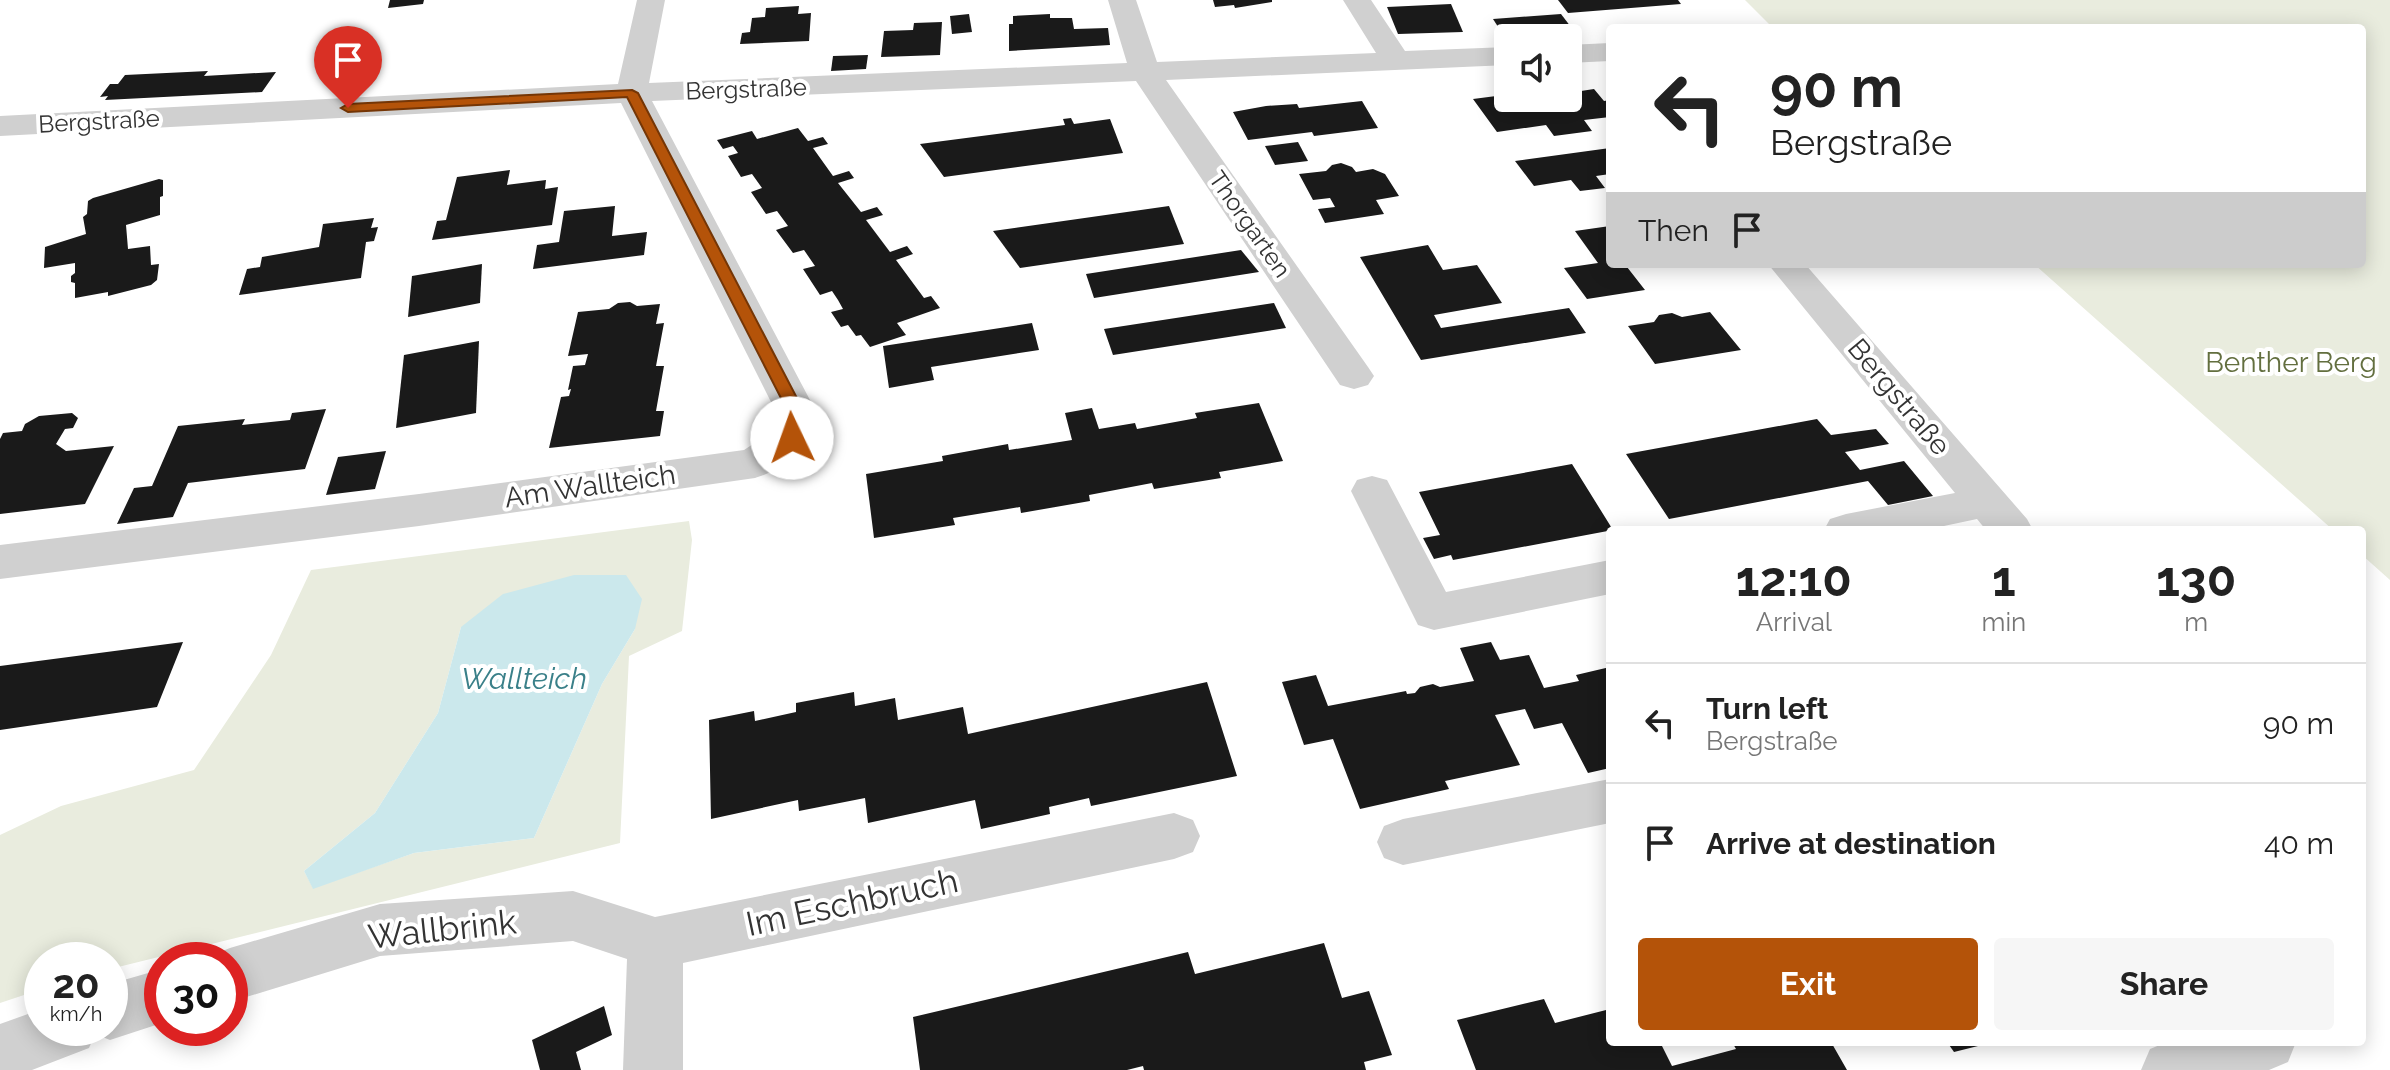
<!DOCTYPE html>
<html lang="en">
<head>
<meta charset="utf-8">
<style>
	:root { --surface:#fff; --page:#f6f6f6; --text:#222; --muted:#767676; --line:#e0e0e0; --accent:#b45309 }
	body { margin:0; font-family:Raleway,sans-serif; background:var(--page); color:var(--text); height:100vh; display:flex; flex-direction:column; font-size:30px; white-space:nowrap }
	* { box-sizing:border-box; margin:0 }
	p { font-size:26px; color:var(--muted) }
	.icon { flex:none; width:44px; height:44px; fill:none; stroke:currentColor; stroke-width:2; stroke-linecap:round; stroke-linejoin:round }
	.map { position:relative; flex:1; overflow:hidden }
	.details { position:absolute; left:1606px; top:526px; width:760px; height:520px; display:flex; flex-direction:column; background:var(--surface); border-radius:8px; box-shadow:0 4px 20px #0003 }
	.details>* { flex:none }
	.banner { position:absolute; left:1606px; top:24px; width:760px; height:244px; border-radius:8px; box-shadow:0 4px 20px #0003; background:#fff; color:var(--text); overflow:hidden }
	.tools { position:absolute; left:1494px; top:24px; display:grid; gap:16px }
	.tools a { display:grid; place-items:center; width:88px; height:88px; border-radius:8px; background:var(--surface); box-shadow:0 4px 20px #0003; font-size:40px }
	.speed { position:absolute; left:24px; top:942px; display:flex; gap:16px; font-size:40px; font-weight:700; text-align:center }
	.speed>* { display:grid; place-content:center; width:104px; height:104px; border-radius:50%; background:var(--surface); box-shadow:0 4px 20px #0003; line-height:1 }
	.speed small { font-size:20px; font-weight:400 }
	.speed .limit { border:12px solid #d22; background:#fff; color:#111 }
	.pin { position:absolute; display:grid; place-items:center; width:68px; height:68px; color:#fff; margin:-82px -34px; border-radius:50% 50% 50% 0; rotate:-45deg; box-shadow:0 0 8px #0007 }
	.pin .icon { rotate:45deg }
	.me { position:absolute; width:88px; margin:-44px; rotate:357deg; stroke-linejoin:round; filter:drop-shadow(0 0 6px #0008) }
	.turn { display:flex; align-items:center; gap:28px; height:168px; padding:0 32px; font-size:36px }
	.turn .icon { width:104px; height:104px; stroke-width:2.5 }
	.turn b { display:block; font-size:56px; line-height:68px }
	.then { display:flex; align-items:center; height:76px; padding:0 32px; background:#0003; gap:16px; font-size:30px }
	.eta { display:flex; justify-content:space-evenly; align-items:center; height:136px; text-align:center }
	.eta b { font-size:48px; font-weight:700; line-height:56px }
	.primary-button { display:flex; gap:16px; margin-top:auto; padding:16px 32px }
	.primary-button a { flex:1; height:92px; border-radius:8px; background:var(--accent); color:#fff; font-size:32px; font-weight:700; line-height:92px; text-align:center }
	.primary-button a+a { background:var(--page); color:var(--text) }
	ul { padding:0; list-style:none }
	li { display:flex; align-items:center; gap:24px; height:120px; padding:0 32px; border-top:2px solid var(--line) }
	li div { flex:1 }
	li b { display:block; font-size:30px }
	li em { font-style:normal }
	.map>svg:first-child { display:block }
	.green { fill:#e9ecde; fill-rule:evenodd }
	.water { fill:#cbe8ec }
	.building { fill:#1a1a1a }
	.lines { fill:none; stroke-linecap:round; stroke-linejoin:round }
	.minor { fill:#d0d0d0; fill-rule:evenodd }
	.route { fill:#b45309; stroke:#753606; stroke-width:2 }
	.labels { text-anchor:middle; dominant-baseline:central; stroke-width:8; stroke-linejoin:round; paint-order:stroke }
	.far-street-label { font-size:24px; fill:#333; stroke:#fff }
	.park-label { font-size:28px; fill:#636f3f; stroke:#fff }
	.street-label { font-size:28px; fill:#333; stroke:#fff }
	.water-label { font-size:30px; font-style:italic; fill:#3a8089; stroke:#fff }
	.near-street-label { font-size:34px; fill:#333; stroke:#fff }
</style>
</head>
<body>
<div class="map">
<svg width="2390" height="1070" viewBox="0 0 2390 1070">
	<rect width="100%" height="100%" fill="#fff"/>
	<!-- green -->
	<g class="green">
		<path d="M1745,0H2390V580L2362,555V530H2333L2034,264H2362V28H1773Z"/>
		<path d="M689,521L692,540L682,631L629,656L620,843L110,969V960H42V989L0,1003V835L61,806L194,770L271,655L311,570ZM461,627L635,629L602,684L534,838L414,853L313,888L304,871L375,813L438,713Z"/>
	</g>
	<!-- water -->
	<path class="water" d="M574,575H626L642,599L635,629L602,684L534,838L414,853L313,889L304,871L375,813L438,713L461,627L503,594Z"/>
	<!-- building -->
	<g class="building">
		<path d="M390,0H424L423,4L388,8Z"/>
		<path d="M1213,0H1272V2L1235,8L1234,5L1215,7Z"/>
		<path d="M1558,0H1678L1681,4L1568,13Z"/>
		<path d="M1451,4L1463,32L1398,34L1387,7Z"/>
		<path d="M799,6L798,14L811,13L809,41L740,44L742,33L750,32L752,18L765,17L766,8Z"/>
		<path d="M969,14L972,32L952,34L950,16Z"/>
		<path d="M1050,14V18H1072L1074,29L1108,28L1110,45L1009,51V24H1013V16Z"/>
		<path d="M1561,14L1574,31L1504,36L1493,19Z"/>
		<path d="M942,22L940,55L881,57L884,31L913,30L914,23Z"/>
		<path d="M868,55L866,69L831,71L833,56Z"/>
		<path d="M208,71L204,76L276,72L262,92L105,100L108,96L100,97L110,84H118L125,75Z"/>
		<path d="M1594,89L1604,101L1610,100V117L1584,120L1592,131L1554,136L1546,125L1497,132L1473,99L1504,95L1508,100L1568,98V93Z"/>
		<path d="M1362,101L1378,128L1314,136L1312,132L1248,140L1233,112L1266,106L1297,104L1299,108Z"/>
		<path d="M1071,118L1074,124L1110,119L1123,153L944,177L920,144L1065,125L1063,119Z"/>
		<path d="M798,128L808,141L823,137L828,144L813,148L833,176L849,171L854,178L838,183L861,212L877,207L883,215L866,220L890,252L907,246L913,254L896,260L924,298L931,296L940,308L897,323L906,335L870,347L861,335L856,336L848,325L841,327L831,312L843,309L838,300L832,291L820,295L803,269L815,266L804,250L793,253L776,230L788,226L777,211L766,214L751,192L762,188L752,174L741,177L728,156L738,153L733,146L723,149L717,140L752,131L757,139Z"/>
		<path d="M1298,142L1308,161L1275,165L1265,146Z"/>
		<path d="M1610,148V174L1596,176L1605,188L1580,191L1571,180L1534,186L1515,161Z"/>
		<path d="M1341,163L1352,167L1356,172L1373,169L1385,174L1399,196L1376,200L1384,214L1325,223L1318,209L1335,207L1330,198L1313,200L1299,174L1326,171L1332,165Z"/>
		<path d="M510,170L507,185L546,180L545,189L558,187L552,225L432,240L437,221L446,220L457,177Z"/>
		<path d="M159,179L163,180V196L160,197V215L126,225L128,249L150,246L151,265L159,264L157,280L151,285L108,296V292L75,298V283L71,282V276L75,273V263L44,268L45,247L86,234L83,217L87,214L88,201L93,198Z"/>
		<path d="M615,206L612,236L647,232L644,255L533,269L537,245L559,242L564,211Z"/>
		<path d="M1169,206L1184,244L1020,268L993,231Z"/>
		<path d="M374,218L371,228L378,227L374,241L366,242L361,278L239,295L247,269L260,267L262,257L319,247L323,224Z"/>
		<path d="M1610,226V264H1634L1627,267L1645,290L1587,299L1564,268L1598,263L1575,231Z"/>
		<path d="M1428,245L1443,270L1477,265L1502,303L1434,315L1441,328L1569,308L1586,333L1421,360L1360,257Z"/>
		<path d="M1241,250L1259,272L1094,298L1086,274Z"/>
		<path d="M482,264L480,303L408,317L412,276Z"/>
		<path d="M630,302L637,306L660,304L656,324L664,323L656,366H664L656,411H664L660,436L549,448L561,397L569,396L571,389L568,390L573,366L585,365L588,354L568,356L578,312L609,309L618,303Z"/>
		<path d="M1274,303L1286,328L1113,355L1104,329Z"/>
		<path d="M1710,312L1741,350L1655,364L1628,326L1654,322L1659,315L1672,313L1682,317Z"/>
		<path d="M1032,323L1039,350L931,367L934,380L889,388L883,346Z"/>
		<path d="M479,341L476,413L396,428L404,355Z"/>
		<path d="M1259,403L1283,461L1219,472L1221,478L1154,489L1152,483L1089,495L1090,501L1021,513L1020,507L953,518L955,525L874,538L866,474L943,461L942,456L1008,444L1009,450L1072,440L1065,413L1092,408L1099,429L1135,423L1137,429L1197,418L1195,413Z"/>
		<path d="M326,409L305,469L188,483L173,517L117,524L134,488L152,486L178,426L245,419L242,425L290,420L292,413Z"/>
		<path d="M72,413L78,418L73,428L65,429L56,444L66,451L114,446L85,504L0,514V439L3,433L22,431L25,424L39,416Z"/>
		<path d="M1817,419L1831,435L1876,429L1889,444L1845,452L1860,470L1904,461L1933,496L1888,505L1868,481L1669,519L1626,454Z"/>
		<path d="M386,451L375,489L326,495L338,457Z"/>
		<path d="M1572,464L1613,530L1453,560L1451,555L1434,559L1423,538L1440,535L1419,492Z"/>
		<path d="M183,642L157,707L0,730V666Z"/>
		<path d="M1491,642L1500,660L1529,655L1544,688L1579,681L1576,675L1610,667V768L1588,773L1562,723L1534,729L1525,709L1495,715L1520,765L1445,781L1449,789L1360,809L1333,739L1304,745L1282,682L1316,675L1328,706L1406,691L1407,694L1415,693L1420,687L1433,684L1440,687L1474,681L1460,648Z"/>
		<path d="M1207,682L1237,776L1091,806L1089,798L1049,807L1050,814L981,829L975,800L868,823L865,798L799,811L798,800L711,819L709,720L754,711L755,721L796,712V703L854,692L855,706L895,698L898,720L963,707L968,734Z"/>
		<path d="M1324,943L1342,998L1369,991L1392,1055L1364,1062L1366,1070H1144L1143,1066L1127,1070H920L913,1017L1188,952L1195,974Z"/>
		<path d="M1544,999L1555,1023L1610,1009V1042H1660L1672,1066L1736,1049L1732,1042H1831L1847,1070H1476L1457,1020Z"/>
		<path d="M604,1006L612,1035L576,1052L581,1070H540L532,1040Z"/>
		<path d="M1947,1042H1990V1043L1954,1052Z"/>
	</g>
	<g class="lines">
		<!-- minor -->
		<g class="minor">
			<path d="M637,0H665L649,83L1127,63L1108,0H1136L1157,62L1376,53L1343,0H1371L1405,51L1508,47V65L1166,80L1368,367L1374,376L1368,385L1354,389L1340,385L1136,81L652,101L811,402C812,413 814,425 812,436C810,455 772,473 755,478L419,526L0,579V545L419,494L744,450L771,432V402L621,103L0,136V116L618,84Z"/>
			<path d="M1610,43V61L1568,63V45Z"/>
			<path d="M1768,264H1805L2027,519L2033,530H1986L1977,519L1925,530H1824L1830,519L1846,514L1955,493Z"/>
			<path d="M1372,476L1387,480L1446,592L1610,560V594L1434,630L1418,625L1351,491L1357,480Z"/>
			<path d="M1610,779V823L1403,865L1384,858L1377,842L1384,826L1403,819Z"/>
			<path d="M1174,813L1193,820L1200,836L1193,852L1174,859L683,963V1070H623L627,959L573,941L380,956L230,1002V960H208L210,956L230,948L380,904L573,891L655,917Z"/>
			<path d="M162,969V1023L110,1040L95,1034L89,1048L32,1070H0V1024L42,1009V1028H110V984Z"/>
			<path d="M2167,1042H2296L2288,1062L2269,1070H2141L2150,1049Z"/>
		</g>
	</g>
	<!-- route -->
	<path class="route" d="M632,90L638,93L799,402L798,442L792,443L783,438V402L627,97L348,112L341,108L348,104Z"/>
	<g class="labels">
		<!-- far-street labels -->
		<g class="far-street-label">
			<text transform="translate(746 89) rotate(-2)">Bergstraße</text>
			<text transform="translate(99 121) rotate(-3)">Bergstraße</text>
			<text transform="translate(1250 224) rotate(55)">Thorgarten</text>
		</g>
		<!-- park labels -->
		<g class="park-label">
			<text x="2291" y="362">Benther Berg</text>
		</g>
		<!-- street labels -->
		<g class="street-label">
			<text transform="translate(1899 397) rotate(50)">Bergstraße</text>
			<text transform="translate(590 486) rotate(-8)">Am Wallteich</text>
		</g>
		<!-- water labels -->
		<g class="water-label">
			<text x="524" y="678">Wallteich</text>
		</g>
		<!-- near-street labels -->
		<g class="near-street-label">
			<text transform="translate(852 902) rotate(-12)">Im Eschbruch</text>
			<text transform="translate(442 929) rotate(-6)">Wallbrink</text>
		</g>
	</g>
</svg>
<div class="tools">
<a><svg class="icon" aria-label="sound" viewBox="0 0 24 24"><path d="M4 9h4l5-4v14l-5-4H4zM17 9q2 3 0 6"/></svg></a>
</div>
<div class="speed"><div>20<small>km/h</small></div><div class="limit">30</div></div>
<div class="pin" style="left:348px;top:108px;background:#d93025"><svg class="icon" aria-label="arrive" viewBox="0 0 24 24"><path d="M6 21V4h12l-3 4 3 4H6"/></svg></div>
<svg class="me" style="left:792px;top:438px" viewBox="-20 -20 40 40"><circle r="19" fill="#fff"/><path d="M0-13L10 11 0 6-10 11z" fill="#b45309"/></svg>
<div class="banner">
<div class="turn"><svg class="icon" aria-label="left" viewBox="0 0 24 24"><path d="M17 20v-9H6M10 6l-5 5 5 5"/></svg><div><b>90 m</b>Bergstraße</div></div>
<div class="then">Then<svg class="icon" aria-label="arrive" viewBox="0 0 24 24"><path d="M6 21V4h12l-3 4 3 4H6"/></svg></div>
</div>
<section class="details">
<div class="eta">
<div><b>12:10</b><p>Arrival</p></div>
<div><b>1</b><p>min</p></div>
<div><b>130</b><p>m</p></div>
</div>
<ul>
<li><svg class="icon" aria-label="left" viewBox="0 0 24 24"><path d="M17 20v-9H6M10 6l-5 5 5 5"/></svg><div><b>Turn left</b><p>Bergstraße</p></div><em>90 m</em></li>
<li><svg class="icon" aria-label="arrive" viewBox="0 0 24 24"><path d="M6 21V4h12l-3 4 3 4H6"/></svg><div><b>Arrive at destination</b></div><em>40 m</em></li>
</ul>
<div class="primary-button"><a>Exit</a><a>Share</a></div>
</section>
</div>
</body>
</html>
